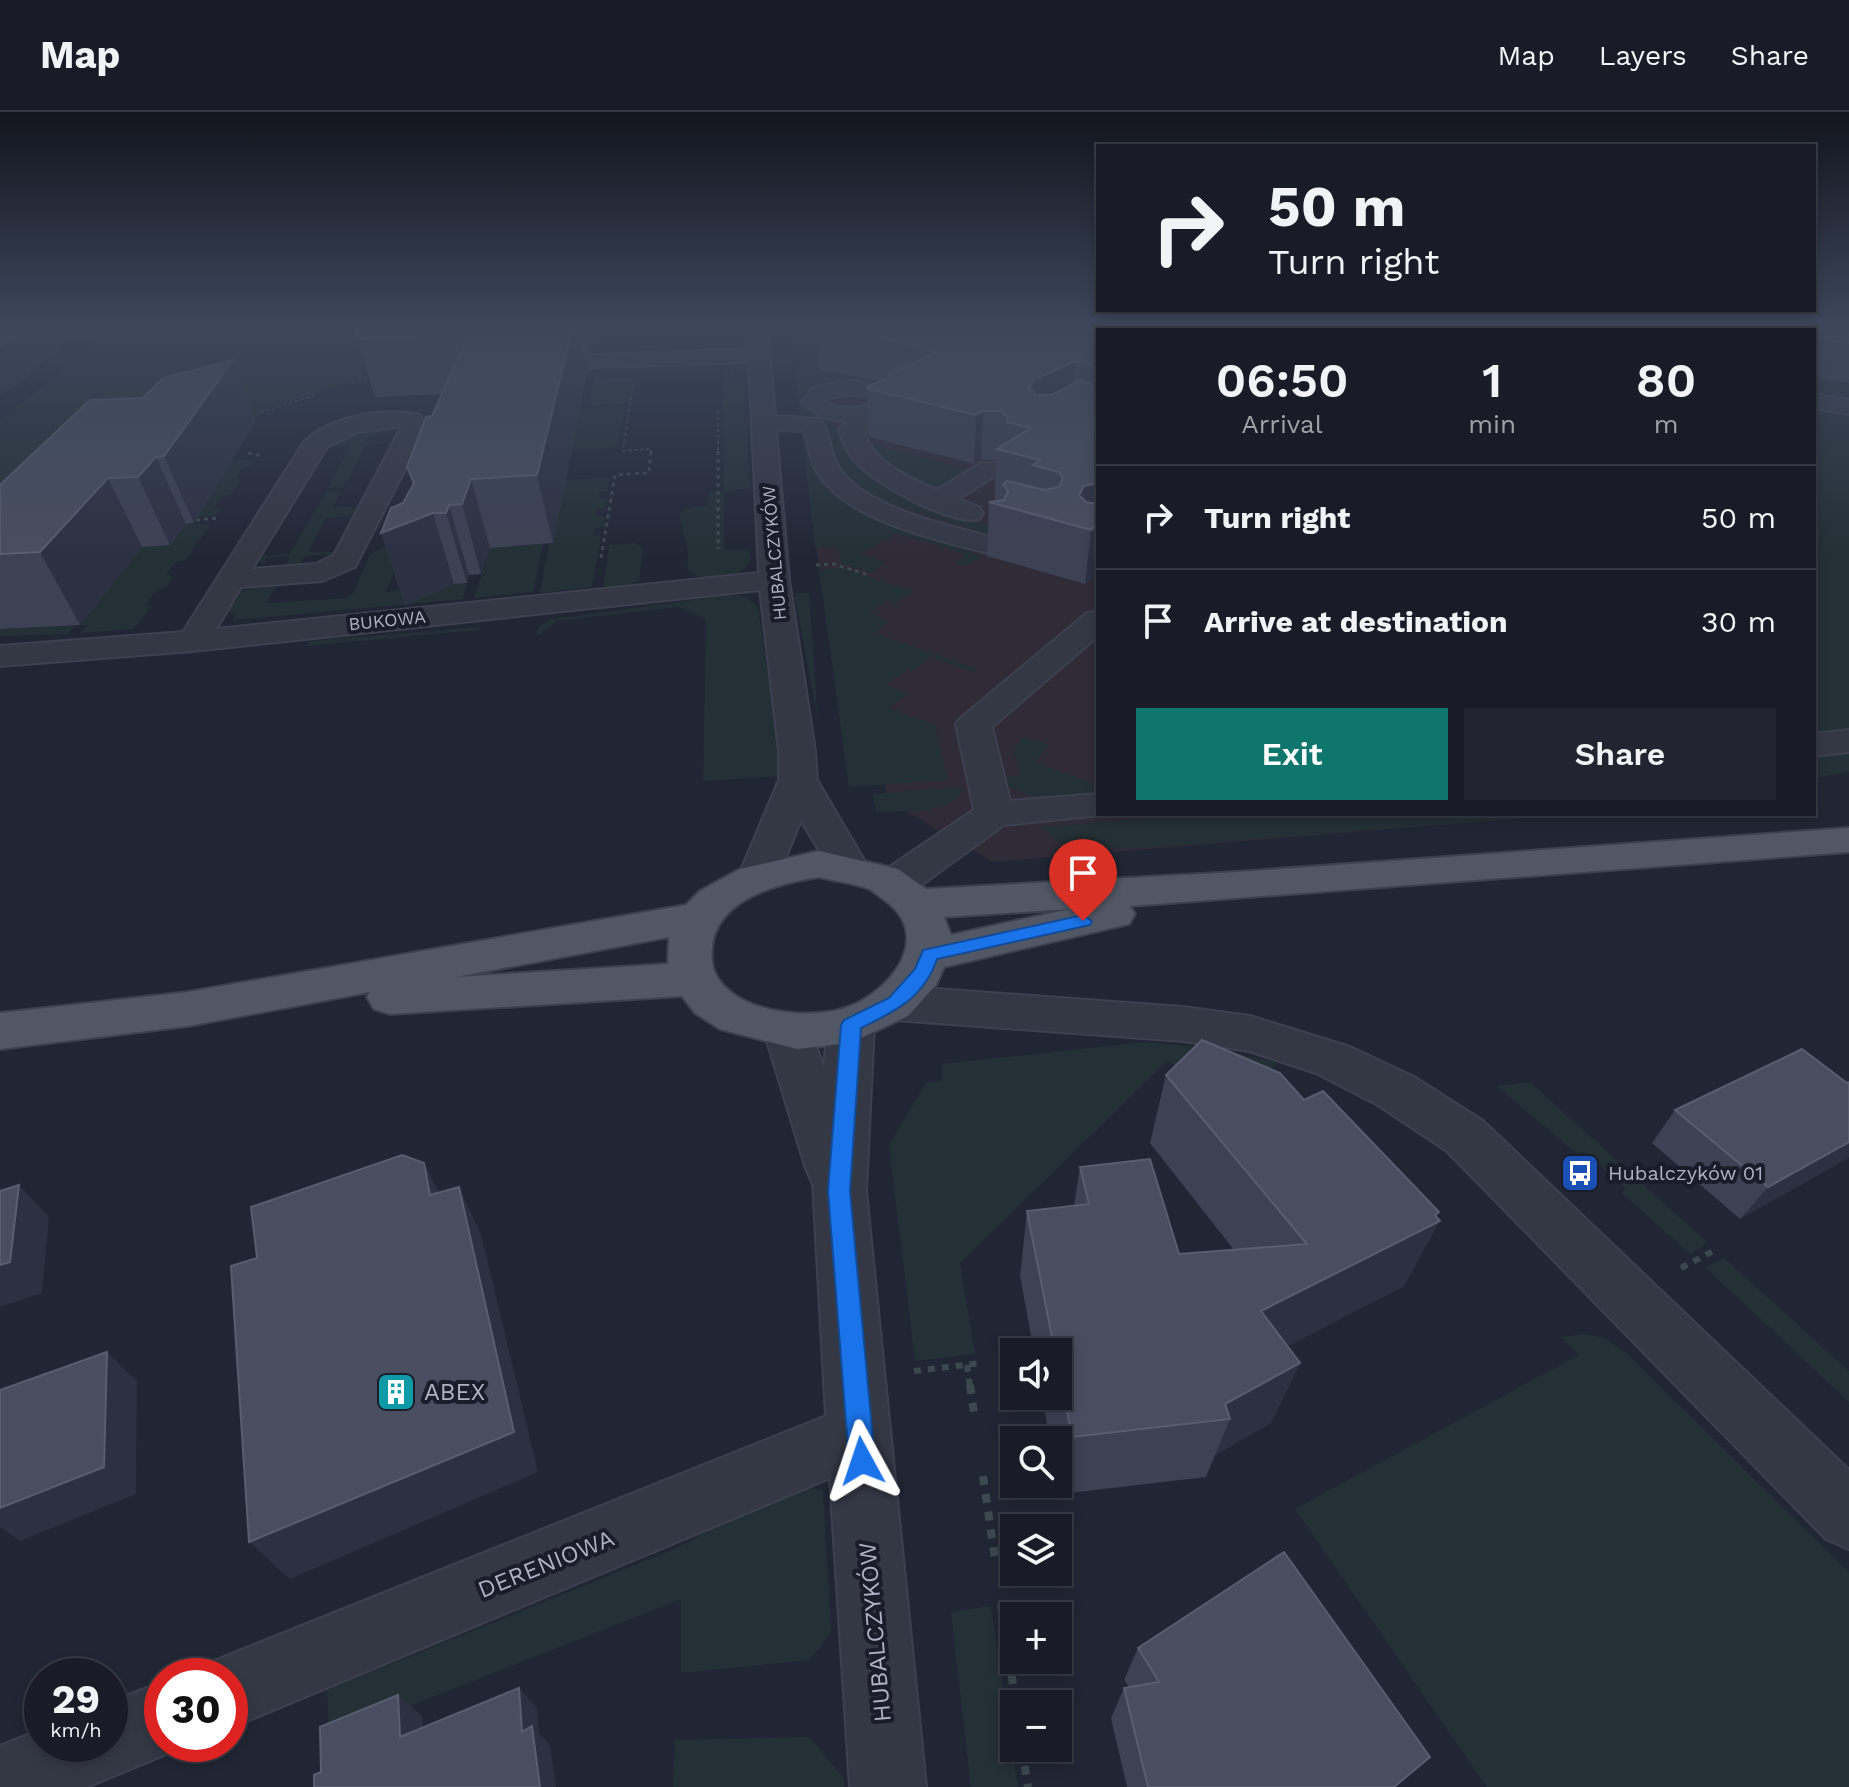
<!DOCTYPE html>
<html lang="en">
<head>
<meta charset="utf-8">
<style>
	:root { --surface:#191c27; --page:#22252f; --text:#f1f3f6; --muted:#9fa1a7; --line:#373a44; --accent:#0f766e }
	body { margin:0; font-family:"Work Sans",sans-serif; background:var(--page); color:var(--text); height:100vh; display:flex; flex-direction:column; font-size:30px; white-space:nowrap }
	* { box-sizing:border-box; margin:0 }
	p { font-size:26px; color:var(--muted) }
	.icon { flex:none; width:44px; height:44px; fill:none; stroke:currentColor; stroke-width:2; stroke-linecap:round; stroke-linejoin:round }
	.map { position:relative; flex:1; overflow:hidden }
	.sheet { position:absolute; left:1096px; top:216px; width:720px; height:488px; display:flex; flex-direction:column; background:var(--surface); border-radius:0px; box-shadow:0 4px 12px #0003,0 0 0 2px var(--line) }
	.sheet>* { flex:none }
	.banner { position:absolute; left:1096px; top:32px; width:720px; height:168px; border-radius:0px; box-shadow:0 4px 12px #0003,0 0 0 2px var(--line); background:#191c27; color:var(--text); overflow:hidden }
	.fabs { position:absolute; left:1000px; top:1226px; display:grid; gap:16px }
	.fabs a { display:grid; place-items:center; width:72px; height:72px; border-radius:0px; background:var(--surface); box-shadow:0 4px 12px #0003,0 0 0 2px var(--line); font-size:40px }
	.speed { position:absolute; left:24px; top:1546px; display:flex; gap:16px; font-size:40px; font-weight:700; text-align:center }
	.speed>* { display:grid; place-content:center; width:104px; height:104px; border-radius:50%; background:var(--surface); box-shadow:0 4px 12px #0003,0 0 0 2px var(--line); line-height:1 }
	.speed small { font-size:20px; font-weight:400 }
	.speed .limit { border:12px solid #d22; background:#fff; color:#111 }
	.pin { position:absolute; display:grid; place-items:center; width:68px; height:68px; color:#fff; margin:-82px -34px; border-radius:50% 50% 50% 0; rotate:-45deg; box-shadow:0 0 8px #0007 }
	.pin .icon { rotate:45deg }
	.me { position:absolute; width:88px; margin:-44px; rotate:355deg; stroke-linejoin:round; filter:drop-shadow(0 0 6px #0008) }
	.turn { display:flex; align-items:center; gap:28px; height:168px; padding:0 40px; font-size:36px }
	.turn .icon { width:104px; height:104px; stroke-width:2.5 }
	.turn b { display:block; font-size:56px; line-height:68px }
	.eta { display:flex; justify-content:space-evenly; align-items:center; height:136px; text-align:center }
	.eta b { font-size:48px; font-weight:600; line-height:56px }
	.cta { display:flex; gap:16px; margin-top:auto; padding:16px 40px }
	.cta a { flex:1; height:92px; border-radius:0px; background:var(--accent); color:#fff; font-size:32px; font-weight:600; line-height:92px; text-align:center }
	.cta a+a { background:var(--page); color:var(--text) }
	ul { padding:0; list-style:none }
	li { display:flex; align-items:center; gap:24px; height:104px; padding:0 40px; border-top:2px solid var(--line) }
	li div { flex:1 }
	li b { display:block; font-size:30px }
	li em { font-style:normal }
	header { display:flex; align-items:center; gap:48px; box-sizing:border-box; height:112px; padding:0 40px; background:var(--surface); border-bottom:2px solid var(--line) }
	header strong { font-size:38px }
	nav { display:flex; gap:44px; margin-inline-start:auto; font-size:28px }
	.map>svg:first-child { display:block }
	.medical { fill:#2f2b37 }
	.green { fill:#233035 }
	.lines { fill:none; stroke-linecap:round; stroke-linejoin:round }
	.minor-casing { stroke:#3d414f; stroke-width:4 }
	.major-casing { stroke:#3d414f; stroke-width:4 }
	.path-far3 { stroke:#3b494e; stroke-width:2; stroke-dasharray:3 3; stroke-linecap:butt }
	.path-far2 { stroke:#3b494e; stroke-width:3; stroke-dasharray:4 4; stroke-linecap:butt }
	.path-far1 { stroke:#3b494e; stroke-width:6; stroke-dasharray:7 7; stroke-linecap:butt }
	.path { stroke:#3b494e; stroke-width:8; stroke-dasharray:9 9; stroke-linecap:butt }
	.minor { fill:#343845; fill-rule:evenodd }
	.major { fill:#525765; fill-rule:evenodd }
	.wall { fill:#3c4153 }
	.shaded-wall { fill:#2c3142 }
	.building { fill:#484e5f; stroke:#585d6f; stroke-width:2 }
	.route { fill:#1a73e8; stroke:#114b97; stroke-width:2 }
	.labels { text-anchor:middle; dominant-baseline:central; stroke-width:8; stroke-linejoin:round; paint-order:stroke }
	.far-street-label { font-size:18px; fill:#aeb2c2; stroke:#1a1d29 }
	.poi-label { font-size:20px; fill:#aeb2c2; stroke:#1a1d29; text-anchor:start }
	.near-poi-label { font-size:24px; fill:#aeb2c2; stroke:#1a1d29; text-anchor:start }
	.near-street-label { font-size:24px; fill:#aeb2c2; stroke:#1a1d29 }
</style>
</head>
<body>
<header>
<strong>Map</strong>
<nav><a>Map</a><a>Layers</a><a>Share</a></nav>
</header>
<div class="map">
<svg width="1849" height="1675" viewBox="0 0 1849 1675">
	<rect width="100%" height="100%" fill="#212634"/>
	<!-- medical -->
	<path class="medical" d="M816,213H1849L1814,666V218H1098V702H1572L993,750L888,689L854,479L822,481L791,231L814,226L818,222Z"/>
	<!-- green -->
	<g class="green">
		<path d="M0,213H564L377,262L0,381V308L104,226L0,228Z"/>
		<path d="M1627,213H1849V291L1814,285V218H1623Z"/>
		<path d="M817,224L819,258L881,272L815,278L802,287L803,294C811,299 823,301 830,308C839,319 843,337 856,350C887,380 965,407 1007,419L999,426L897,393L893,394L874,386L841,361L825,314L800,304L791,231Z"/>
		<path d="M723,257H734L736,270H744L750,376L724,380V438H748L751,446C742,470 704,476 687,456L688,439L679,402L685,397L708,393L709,380L724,379Z"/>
		<path d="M637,265L632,292L588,294L594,266Z"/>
		<path d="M1814,291L1849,297V620L1814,624Z"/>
		<path d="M625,294L617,335L549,341L579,297Z"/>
		<path d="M392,314L397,317L395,319L369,324L365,330L390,331L366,333L343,375L328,376L351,334H329L330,330Z"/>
		<path d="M801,317L805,318L817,362L872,404L982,444L967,453H954L966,442L897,421L860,442L886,450L871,461L841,451L837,434L815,435Z"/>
		<path d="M867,331L970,358C961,364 953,371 942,373C914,380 883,351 867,331Z"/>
		<path d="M223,347L255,348L251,355L242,356L235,366L240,367L231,383L222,385L214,396L221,397L215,403L198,405Z"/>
		<path d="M603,366L609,367L608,379H600L599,386H607L605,397H597L595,404H605L604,415L594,416L593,424L601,423L592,475L540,481L549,432L553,431L542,369Z"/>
		<path d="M341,379L333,396L360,394L356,404L326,406L308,440H336C334,443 328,448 324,447L329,442L305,444L299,453H312L271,456L285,455L290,444L265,446L266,452L260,451V444L290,442L326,380Z"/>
		<path d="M186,412H210L186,448L176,450L166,462L173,464L166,476L156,478L146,493L151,494L134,517L80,521L88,513H80L127,454L119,436L170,433Z"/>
		<path d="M636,431L643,436L639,468L627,474L603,478L609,433Z"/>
		<path d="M543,432L533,480L474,486L490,436Z"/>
		<path d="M383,436L402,438L386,480L467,471L463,487L236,508H233L235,501H227L242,479L278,472L266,491L347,486L353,482L370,442Z"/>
		<path d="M840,456L914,479L895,492L887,489L869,501L890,509L874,521L977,557L972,560L931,545L913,559L908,557L886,573L907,581L889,596L935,613L948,668L849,675L819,457Z"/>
		<path d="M794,481H809L818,608Z"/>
		<path d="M730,483L746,485L758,495L783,664L703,669L706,507L679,495L557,509L541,522H535L541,513L552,507Z"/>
		<path d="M76,513L68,522L0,524V517Z"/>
		<path d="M478,515L479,518L307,534L310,529Z"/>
		<path d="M1023,625L1049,633L1035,650L1098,673V682C1068,684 1035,692 1009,674L1006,664L1021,663L1013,637Z"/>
		<path d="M1849,638V660L1814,666V643Z"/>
		<path d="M964,675C953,704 902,698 876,700L873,682Z"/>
		<path d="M1207,702H1572L1143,736L1068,737L1040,715Z"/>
		<path d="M1145,930L1207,936L1276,950L1255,989L1167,949L960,1151L975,1242L915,1249L889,1033L926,971L942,969V952Z"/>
		<path d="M1530,970L1708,1131L1690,1142L1622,1081L1626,1077L1584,1039L1577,1042L1497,974Z"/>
		<path d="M1724,1146L1849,1259V1290L1705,1155Z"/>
		<path d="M1584,1222L1604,1226L1625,1240L1849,1460V1675H1487L1295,1397L1579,1243L1561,1225Z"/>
		<path d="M789,1373L823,1378L831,1520L810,1548L681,1561V1487L329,1626L327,1578L679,1435Z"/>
		<path d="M991,1494L1018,1675H971L951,1500Z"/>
		<path d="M809,1625L844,1666V1675H673L675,1628Z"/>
	</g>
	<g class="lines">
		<!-- minor casing -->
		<g class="minor-casing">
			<g id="minor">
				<path d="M747,213H767L775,304L820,307C831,323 830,344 841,359C872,399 952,414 999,427L1003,433L999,439L989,441C937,428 847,409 817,360C809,348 809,333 804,319L776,318L789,468L815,639L817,668L868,755L862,764L848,768L834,764L801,708L775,772L760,776L745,772L739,763L779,668V639L760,478L193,539L0,554V534L183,520L304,330C330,304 386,295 420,303L426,316L355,455L322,469L241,475L216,517L759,461L749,250L524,258L514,252L524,246L748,237ZM402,314L334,443L316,452L252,457L327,335L358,320Z"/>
				<path d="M1279,213H1299L1296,218H1276Z"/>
				<path d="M1478,213H1499L1495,218H1474Z"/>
				<path d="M1602,213H1622L1618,218H1598Z"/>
				<path d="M847,268L882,273L900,286L887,311L864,320C873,351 910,366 937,378L981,351H999L1003,356L999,361L958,387L979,395L983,401L979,407C952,414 875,372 856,350C847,340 842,330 839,317L848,310L821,305L802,291L813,276ZM847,282L869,284L877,289C861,297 842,299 826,290L829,286Z"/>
				<path d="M1814,282L1849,288V302L1814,296Z"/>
				<path d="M1098,499V524L992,615L1010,689L1098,682V702H1112L1004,713L909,782L894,786L879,782L873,772L879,762L974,698L956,612L962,605L1087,501Z"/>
				<path d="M1849,618V640L1814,644V622Z"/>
				<path d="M896,874L1183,895L1250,904L1350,935L1414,965L1483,1009L1849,1358V1437L1826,1427L1447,1039L1378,993L1316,961L1249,939L1183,929L896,908L880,903L873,891L880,879Z"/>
				<path d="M851,896L868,901L874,913L866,1079L926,1675H850L830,1366L230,1616V1564H200L204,1553L826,1304L813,1072L806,1057L764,919L771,907L788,901L805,907L824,955L828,913L834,901Z"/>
				<path d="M162,1570V1632L188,1633L87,1675H0V1634L42,1617V1632H110V1590Z"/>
			</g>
		</g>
		<!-- major casing -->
		<g class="major-casing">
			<path id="major" d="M1849,716V740L1130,794L1135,802L1129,812L944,855L936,873L908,904L850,931L797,937L720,917L695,901L682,884L390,902L374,897L367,885L370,880L188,914L0,937V901L188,880L686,793L700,779L740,757L819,739L898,757L926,777L1237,760ZM819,765C835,769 852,771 867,776C874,779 880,785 887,790C935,827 887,884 842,897C812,905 773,902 745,889C730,882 713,867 712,849C706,790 773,772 819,765ZM1070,797L951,823L944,805ZM669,825L668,852L456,865Z"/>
		</g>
		<!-- path-far3 -->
		<g class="path-far3">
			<path d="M797,225L804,222L803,213"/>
			<path d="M352,271L373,265"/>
			<path d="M631,285L623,339L651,337V341"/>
			<path d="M718,299V341"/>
			<path d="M249,304L316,283"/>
		</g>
		<!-- path-far2 -->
		<g class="path-far2">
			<path d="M718,339V437"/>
			<path d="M248,341L262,344"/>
			<path d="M196,408L219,406"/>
			<path d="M601,446L615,363L649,361L651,339"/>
			<path d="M816,453L833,452L869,463"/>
		</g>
		<!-- path-far1 -->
		<g class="path-far1">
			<path d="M1681,1156L1717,1137"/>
			<path d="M967,1253L970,1275"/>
			<path d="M914,1259L981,1251"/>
		</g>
		<!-- path -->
		<g class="path">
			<path d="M970,1273L974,1302"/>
			<path d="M983,1364L995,1447"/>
			<path d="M1001,1492L1016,1592"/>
			<path d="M1022,1636L1028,1675"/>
		</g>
		<!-- minor -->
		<use href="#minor" class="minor"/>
		<!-- major -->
		<use href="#major" class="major"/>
	</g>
	<!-- wall -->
	<g class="wall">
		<path d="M355,213H596L591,241H583L587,259L553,431L490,436L481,462L469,463L467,471L454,472L405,493L381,421L403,391L413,373L407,355L442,282L375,285L357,227Z"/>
		<path d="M1294,213H1462L1456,218H1287Z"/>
		<path d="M1659,213H1849V271L1814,265V218H1656Z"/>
		<path d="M816,214L1098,218V462L1085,472L987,444L989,390L997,389L995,388L996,348H981L974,352L870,325L868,322L867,274L880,269L819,258Z"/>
		<path d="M256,308L194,411L186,412L170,433L142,435L80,513L0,517V373Z"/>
		<path d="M1166,963L1304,988L1439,1100L1404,1174L1287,1234L1300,1251L1271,1311L1215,1343L1206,1365L1061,1382L1058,1368V1328H1050L1042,1284H1058V1240H1034L1020,1164L1027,1099L1074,1094L1080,1055L1179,1142L1234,1138L1150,1031Z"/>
		<path d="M1849,970V1045L1740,1107L1652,1031L1675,998Z"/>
		<path d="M1138,1536L1394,1674V1675H1127L1111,1606L1124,1576L1129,1575L1124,1568Z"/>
	</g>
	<!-- shaded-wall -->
	<g class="shaded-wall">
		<path d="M29,213H49L61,237L30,260L31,262L0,285V235L9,226Z"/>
		<path d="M573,213H578L587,259L553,431L537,363Z"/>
		<path d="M585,213H596L591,241Z"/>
		<path d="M1403,213H1425L1424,218H1397Z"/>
		<path d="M1445,213H1462L1456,218H1444Z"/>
		<path d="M233,248L256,308L194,411L164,344Z"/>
		<path d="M1075,249L1071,295L1026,315L1029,275L1034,268Z"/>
		<path d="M983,299L981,348L974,352L976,303Z"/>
		<path d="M156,345L186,412L170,433L138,365Z"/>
		<path d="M108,366L142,435L80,513L40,440Z"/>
		<path d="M471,367L490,436L481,462L462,392Z"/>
		<path d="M1097,371L1092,417L1098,412V462L1085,472L1091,418L1079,383L1084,374Z"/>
		<path d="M449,393L469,463L467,471L446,401Z"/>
		<path d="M433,401L454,472L405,493L381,421Z"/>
		<path d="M1849,1030V1045L1740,1107L1768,1075Z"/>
		<path d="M424,1051L448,1098L430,1083Z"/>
		<path d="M19,1073L49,1105L42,1181L0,1195V1153Z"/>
		<path d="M459,1075L481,1122L538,1360L290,1467L249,1430Z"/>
		<path d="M1439,1100L1432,1113L1440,1109L1404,1174L1236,1261L1261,1199Z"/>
		<path d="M107,1240L137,1269L136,1382L20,1429L0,1415V1396Z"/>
		<path d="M1300,1251L1271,1311L1215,1343L1230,1307L1225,1292Z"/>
		<path d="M519,1576L537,1596L539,1622L550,1633L556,1675H540L522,1620Z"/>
		<path d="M398,1583L422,1604L424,1644L400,1625Z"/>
	</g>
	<!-- building -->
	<g class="building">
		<path d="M0,213H29L9,226H13L0,235Z"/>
		<path d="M355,213H573L537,363L471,367L462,392L449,393L446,401H433L381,421L391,396L403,391L414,371L407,355L426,305L432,304L469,222L357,227Z"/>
		<path d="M819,213H1202L1231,218H1098V255L1075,249L1034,268L1029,275L1036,283H1052L1078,269L1098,273V371L1084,374L1079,383L1086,390L1098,392V412L1091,418L989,390L1004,388L1008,379L1003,372L1007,369L1045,378L1059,375L1063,366L1059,360L1033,353L1040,348L997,337L1031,316L1007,310L1008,305L1001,299H983L976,303L868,277L867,274L887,267L890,262L937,240L881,225L816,214Z"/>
		<path d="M1294,213H1403L1397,218H1287Z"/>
		<path d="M1728,213H1849V231L1814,226V218H1763Z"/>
		<path d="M233,248L164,344L156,345L138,365L108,366L40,440L0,442V373L90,288L143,286L163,266Z"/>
		<path d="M1202,928L1280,961L1304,988L1323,979L1439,1100L1435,1103L1440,1109L1261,1199L1300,1251L1225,1292L1230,1307L1072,1325L1058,1253V1240H1055L1027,1099L1089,1092L1080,1055L1150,1047L1179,1142L1307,1132L1166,963Z"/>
		<path d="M1802,937L1847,971L1849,970V1030L1768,1075L1675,998Z"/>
		<path d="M402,1043L424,1051L430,1083L459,1075L514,1320L249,1430L231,1154L257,1146L251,1095Z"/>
		<path d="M19,1073L10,1150L0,1153V1079Z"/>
		<path d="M107,1240L104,1355L0,1396V1278Z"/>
		<path d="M1284,1440L1430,1645L1394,1675H1148L1124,1576L1159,1570L1138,1536Z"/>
		<path d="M519,1576L522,1620L532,1614L540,1675H314V1663L321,1660L320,1615L398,1583L400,1625Z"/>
	</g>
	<!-- sky -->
	<linearGradient id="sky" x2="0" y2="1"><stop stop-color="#12151d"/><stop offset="0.48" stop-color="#3d475c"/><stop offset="1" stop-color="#3d475c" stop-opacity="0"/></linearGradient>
	<rect width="1849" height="447" fill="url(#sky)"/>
	<!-- route -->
	<path class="route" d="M1083,803L1092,809L1090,813L937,847C924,886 894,900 861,916L850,1079L875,1349L871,1358L862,1362L852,1358L849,1349L828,1079L841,913L844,908L889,886L915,857L923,838Z"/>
	<!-- icons -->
	<defs>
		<g id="bus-square" transform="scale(2)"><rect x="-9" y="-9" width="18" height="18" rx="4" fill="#1a4fb4" stroke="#1a1d29"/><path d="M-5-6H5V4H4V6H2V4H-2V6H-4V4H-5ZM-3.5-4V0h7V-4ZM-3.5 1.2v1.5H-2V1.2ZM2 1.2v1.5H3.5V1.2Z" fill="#fff"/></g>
		<g id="building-square" transform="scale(2)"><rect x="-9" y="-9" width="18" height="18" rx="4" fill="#0f9aa8" stroke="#1a1d29"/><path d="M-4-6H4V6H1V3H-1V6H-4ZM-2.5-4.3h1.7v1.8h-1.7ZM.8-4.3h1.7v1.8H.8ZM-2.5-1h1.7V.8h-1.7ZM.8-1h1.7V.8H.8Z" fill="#fff"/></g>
	</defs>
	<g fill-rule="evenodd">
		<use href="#bus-square" x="1580" y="1061"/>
		<use href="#building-square" x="396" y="1280"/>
	</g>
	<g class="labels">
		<!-- far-street labels -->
		<g class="far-street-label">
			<text transform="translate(774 441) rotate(-95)">HUBALCZYKÓW</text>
			<text transform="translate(387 508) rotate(-6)">BUKOWA</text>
		</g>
		<!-- poi labels -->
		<g class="poi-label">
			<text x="1608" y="1061">Hubalczyków 01</text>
		</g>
		<!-- near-poi labels -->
		<g class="near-poi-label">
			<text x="424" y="1280">ABEX</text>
		</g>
		<!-- near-street labels -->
		<g class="near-street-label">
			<text transform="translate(546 1452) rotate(-22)">DERENIOWA</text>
			<text transform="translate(875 1520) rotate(-95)">HUBALCZYKÓW</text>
		</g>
	</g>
</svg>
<div class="fabs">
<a><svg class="icon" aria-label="sound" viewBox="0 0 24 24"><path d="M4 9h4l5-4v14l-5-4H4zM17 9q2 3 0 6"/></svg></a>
<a><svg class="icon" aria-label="search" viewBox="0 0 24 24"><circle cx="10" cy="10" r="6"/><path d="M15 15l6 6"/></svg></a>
<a><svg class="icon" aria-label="layers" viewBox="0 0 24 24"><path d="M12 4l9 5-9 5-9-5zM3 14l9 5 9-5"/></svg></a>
<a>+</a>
<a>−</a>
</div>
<div class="speed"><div>29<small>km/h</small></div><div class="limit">30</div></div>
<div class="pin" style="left:1083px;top:809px;background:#d93025"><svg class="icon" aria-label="arrive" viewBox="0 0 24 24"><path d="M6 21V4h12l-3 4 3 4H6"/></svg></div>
<svg class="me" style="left:862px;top:1349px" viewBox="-20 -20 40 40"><path d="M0-17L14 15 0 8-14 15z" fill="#1a73e8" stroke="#fff" stroke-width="4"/></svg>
<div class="banner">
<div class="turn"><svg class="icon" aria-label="right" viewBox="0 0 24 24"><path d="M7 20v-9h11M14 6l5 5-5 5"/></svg><div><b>50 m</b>Turn right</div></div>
</div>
<section class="sheet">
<div class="eta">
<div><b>06:50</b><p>Arrival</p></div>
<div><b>1</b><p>min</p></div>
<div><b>80</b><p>m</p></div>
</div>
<ul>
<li><svg class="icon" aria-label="right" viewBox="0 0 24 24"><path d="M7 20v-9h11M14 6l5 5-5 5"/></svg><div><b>Turn right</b></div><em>50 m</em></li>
<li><svg class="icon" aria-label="arrive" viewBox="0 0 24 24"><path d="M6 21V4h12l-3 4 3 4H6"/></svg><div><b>Arrive at destination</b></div><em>30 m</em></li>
</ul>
<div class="cta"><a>Exit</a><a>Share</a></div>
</section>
</div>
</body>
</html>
